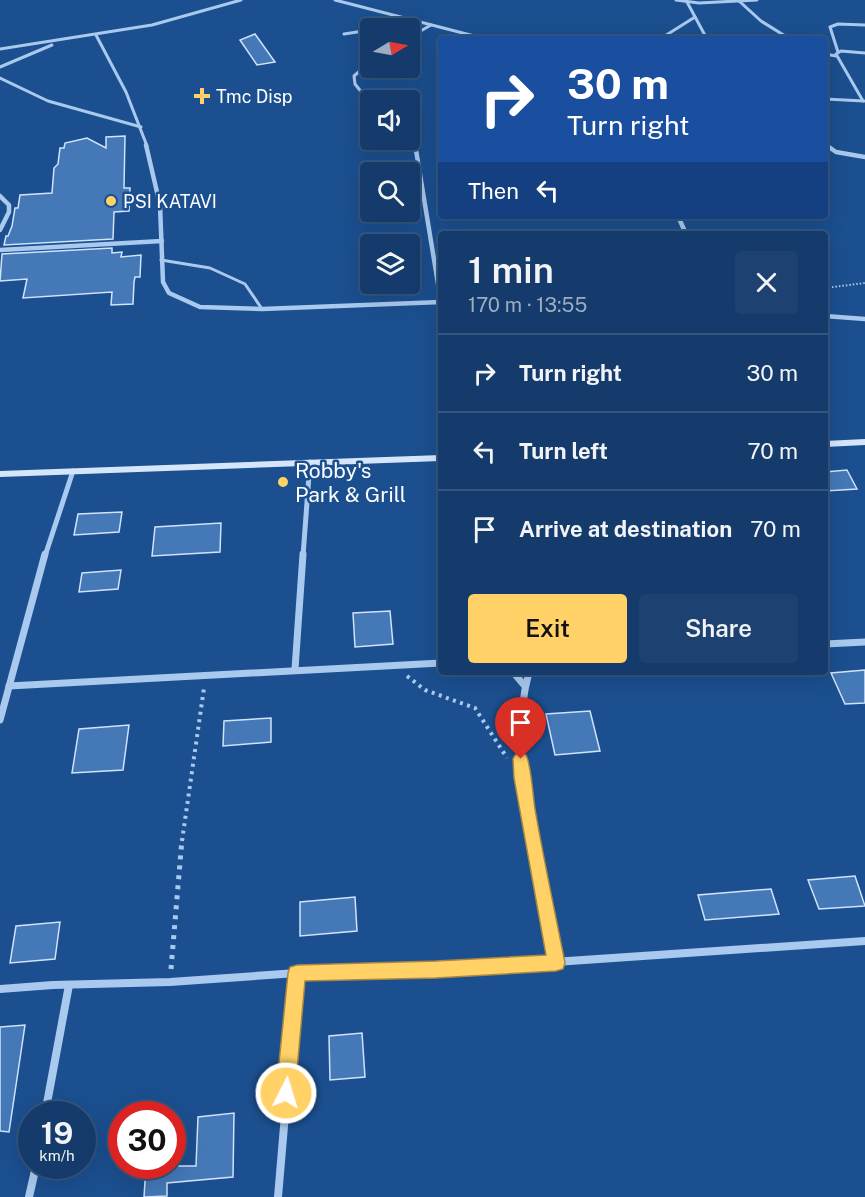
<!DOCTYPE html>
<html lang="en">
<head>
<meta charset="utf-8">
<style>
	:root { --surface:#143b6b; --page:#1d4271; --text:#f1f3f6; --muted:#9dadc1; --line:#33557e; --accent:#ffd166 }
	body { margin:0; font-family:"Public Sans",sans-serif; background:var(--page); color:var(--text); height:100vh; display:flex; flex-direction:column; font-size:22px; white-space:nowrap }
	* { box-sizing:border-box; margin:0 }
	p { font-size:20px; color:var(--muted) }
	.icon { flex:none; width:33px; height:33px; fill:none; stroke:currentColor; stroke-width:2; stroke-linecap:round; stroke-linejoin:round }
	.map { position:relative; flex:1; overflow:hidden }
	.sheet { position:absolute; left:438px; top:231px; width:390px; height:444px; display:flex; flex-direction:column; background:var(--surface); border-radius:6px; box-shadow:0 6px 24px #0002,0 0 0 2px var(--line) }
	.sheet>* { flex:none }
	.hud { position:absolute; left:438px; top:36px; width:390px; height:183px; border-radius:6px; box-shadow:0 6px 24px #0002,0 0 0 2px var(--line); background:#1a4fa0; color:#fff; overflow:hidden }
	.needle { width:39px; rotate:80deg }
	.fabs { position:absolute; left:360px; top:18px; display:grid; gap:12px }
	.fabs a { display:grid; place-items:center; width:60px; height:60px; border-radius:6px; background:var(--surface); box-shadow:0 6px 24px #0002,0 0 0 2px var(--line); font-size:30px }
	.speed { position:absolute; left:18px; top:1101px; display:flex; gap:12px; font-size:30px; font-weight:700; text-align:center }
	.speed>* { display:grid; place-content:center; width:78px; height:78px; border-radius:50%; background:var(--surface); box-shadow:0 6px 24px #0002,0 0 0 2px var(--line); line-height:1 }
	.speed small { font-size:15px; font-weight:400 }
	.speed .limit { border:9px solid #d22; background:#fff; color:#111 }
	.pin { position:absolute; display:grid; place-items:center; width:51px; height:51px; color:#fff; margin:-62px -26px; border-radius:50% 50% 50% 0; rotate:-45deg; box-shadow:0 0 6px #0007 }
	.pin .icon { rotate:45deg }
	.me { position:absolute; width:66px; margin:-33px; rotate:5deg; stroke-linejoin:round; filter:drop-shadow(0 0 4px #0008) }
	.turn { display:flex; align-items:center; gap:21px; height:126px; padding:0 30px; font-size:27px }
	.turn .icon { width:78px; height:78px; stroke-width:2.5 }
	.turn b { display:block; font-size:42px; line-height:51px }
	.then { display:flex; align-items:center; height:57px; padding:0 30px; background:#0003; gap:12px; font-size:22px }
	.round { display:grid; place-items:center; flex:none; width:63px; height:63px; border-radius:6px; background:var(--page) }
	.head { display:flex; align-items:center; justify-content:space-between; height:102px; padding:0 30px }
	h1 { font-size:36px; font-weight:600; line-height:45px }
	.action { display:flex; gap:12px; margin-top:auto; padding:12px 30px }
	.action a { flex:1; height:69px; border-radius:6px; background:var(--accent); color:#111; font-size:24px; font-weight:600; line-height:69px; text-align:center }
	.action a+a { background:var(--page); color:var(--text) }
	ul { padding:0; list-style:none }
	li { display:flex; align-items:center; gap:18px; height:78px; padding:0 30px; border-top:2px solid var(--line) }
	li div { flex:1 }
	li b { display:block; font-size:22px }
	li em { font-style:normal }
	.map>svg:first-child { display:block }
	.building { fill:#4478b7; stroke:#cfe3fa; stroke-width:1.5 }
	.lines { fill:none; stroke-linecap:round; stroke-linejoin:round }
	.path-far2 { stroke:#a9c9ee; stroke-width:2; stroke-dasharray:1.5 2; stroke-linecap:butt }
	.path-far1 { stroke:#a9c9ee; stroke-width:4; stroke-dasharray:3 4.5; stroke-linecap:butt }
	.path { stroke:#a9c9ee; stroke-width:5; stroke-dasharray:4 6; stroke-linecap:butt }
	.lane { stroke:#a9c9ee; stroke-width:3 }
	.street-far4 { stroke:#a9c9ee; stroke-width:3 }
	.street-far3 { stroke:#a9c9ee; stroke-width:4.5 }
	.street-far2 { stroke:#a9c9ee; stroke-width:5 }
	.street-far1 { stroke:#a9c9ee; stroke-width:7 }
	.street { stroke:#a9c9ee; stroke-width:8 }
	.secondary { fill:#d6e6fa; fill-rule:evenodd }
	.route { fill:#ffd166; stroke:#a68842; stroke-width:1.5 }
	.poi-dot { fill:#ffd166; stroke:#1b4f8f; stroke-width:2 }
	.labels { text-anchor:middle; dominant-baseline:central; stroke-width:5; stroke-linejoin:round; paint-order:stroke }
	.far-poi-label { font-size:18px; fill:#fff; stroke:#1b4f8f; text-anchor:start }
	.poi-label { font-size:21px; fill:#fff; stroke:#1b4f8f; text-anchor:start }
</style>
</head>
<body>
<div class="map">
<svg width="865" height="1197" viewBox="0 0 865 1197">
	<rect width="100%" height="100%" fill="#1b4f8f"/>
	<!-- building -->
	<g class="building">
		<path d="M255,34L275,62L257,65L240,40Z"/>
		<path d="M125,136L124,188H130L129,211L114,212L113,239L4,245L6,236H8L12,226L15,208H18L20,195L52,193L54,168L58,164L60,148H64L65,143L87,138L106,148V137Z"/>
		<path d="M112,248V253L122,252L121,257L141,255L140,277H135L134,282L133,304L111,305L112,292L23,298L27,279L0,281L2,254Z"/>
		<path d="M847,470L857,489L825,491V472Z"/>
		<path d="M122,512L119,532L74,535L78,514Z"/>
		<path d="M221,523L220,552L152,556L155,527Z"/>
		<path d="M121,570L118,589L79,592L82,573Z"/>
		<path d="M390,611L393,644L355,647L353,613Z"/>
		<path d="M865,670V703L845,704L831,673Z"/>
		<path d="M590,711L600,751L555,755L546,714Z"/>
		<path d="M271,718V742L223,746L224,721Z"/>
		<path d="M129,725L123,770L72,773L79,729Z"/>
		<path d="M855,876L865,906L819,909L808,880Z"/>
		<path d="M771,889L779,914L705,920L698,895Z"/>
		<path d="M355,897L357,931L300,936V902Z"/>
		<path d="M60,922L55,959L10,963L16,926Z"/>
		<path d="M25,1025L9,1132L0,1131V1027Z"/>
		<path d="M362,1033L365,1077L330,1080L329,1036Z"/>
		<path d="M234,1113L233,1177L167,1183V1196L144,1197L146,1166H196L198,1117Z"/>
	</g>
	<g class="lines">
		<!-- path-far2 -->
		<path class="path-far2" d="M825,288L865,283"/>
		<!-- path-far1 -->
		<g class="path-far1">
			<path d="M407,676L425,690L475,708L507,758"/>
			<path d="M182,841L204,688"/>
		</g>
		<!-- path -->
		<path class="path" d="M171,969L182,839"/>
		<!-- lane -->
		<path class="lane" d="M161,260L210,268L245,284L262,309"/>
		<!-- street-far4 -->
		<g class="street-far4">
			<path d="M335,0L486,39"/>
			<path d="M676,0L699,3L757,0"/>
			<path d="M739,1L761,21L790,39"/>
			<path d="M687,2L707,39"/>
			<path d="M344,34L370,30"/>
			<path d="M96,35L126,92L147,146"/>
			<path d="M410,37L431,25"/>
			<path d="M660,39L695,17"/>
			<path d="M0,49L152,25L241,0"/>
			<path d="M838,52L830,27L838,24L865,25"/>
			<path d="M825,54L836,56"/>
			<path d="M370,62L354,76L355,84L370,103"/>
			<path d="M0,67L52,45"/>
			<path d="M0,78L48,101L141,127"/>
			<path d="M825,99L864,101"/>
			<path d="M863,101L836,54L841,51L865,53"/>
			<path d="M409,140L413,146"/>
			<path d="M825,144L828,146"/>
		</g>
		<!-- street-far3 -->
		<g class="street-far3">
			<path d="M146,145L160,205L163,282L169,293L200,307L262,309L441,302"/>
			<path d="M412,145L416,150L441,302"/>
			<path d="M826,145L836,152L865,157"/>
			<path d="M0,196L9,205V212L0,230"/>
			<path d="M678,216L686,234"/>
			<path d="M0,250L162,241"/>
			<path d="M825,316L865,319"/>
		</g>
		<!-- street-far2 -->
		<g class="street-far2">
			<path d="M45,556L73,471"/>
			<path d="M303,556L310,462"/>
		</g>
		<!-- street-far1 -->
		<g class="street-far1">
			<path d="M825,644L865,642"/>
			<path d="M295,669L303,554"/>
			<path d="M513,672L524,685"/>
			<path d="M529,672C514,729 520,784 531,841"/>
			<path d="M9,686L441,663"/>
			<path d="M0,720L45,554"/>
		</g>
		<!-- street -->
		<g class="street">
			<path d="M530,839L556,963"/>
			<path d="M0,989L53,985L170,982L297,973L436,970L865,941"/>
			<path d="M45,1114L69,985"/>
			<path d="M29,1197L36,1166"/>
			<path d="M278,1197L297,973"/>
		</g>
		<!-- secondary -->
		<g class="secondary">
			<path d="M865,439V445L825,447V441Z"/>
			<path d="M441,455V461L0,477V471Z"/>
		</g>
	</g>
	<!-- route -->
	<path class="route" d="M521,753L526,755C531,764 533,796 535,809C544,861 555,912 565,963L563,969L556,971L436,978L305,981L295,1093L293,1100L286,1103L279,1100L276,1093L288,973L290,967L297,965L436,961L546,955L514,778L513,759L515,755Z"/>
	<!-- markers -->
	<g class="poi-dot">
		<path d="M199 87h6v6h6v6h-6v6h-6v-6h-6v-6h6z"/>
		<circle cx="111" cy="201" r="6"/>
		<circle cx="283" cy="482" r="6"/>
	</g>
	<g class="labels">
		<!-- far-poi labels -->
		<g class="far-poi-label">
			<text x="216" y="96">Tmc Disp</text>
			<text x="123" y="201">PSI KATAVI</text>
		</g>
		<!-- poi labels -->
		<g class="poi-label">
			<text x="295" y="470">Robby's<tspan x="295" dy="24">Park &amp; Grill</tspan></text>
		</g>
	</g>
</svg>
<div class="fabs">
<a><svg class="needle" viewBox="-14 -14 28 28"><path d="M0-13l5 13h-10z" fill="#e53935"/><path d="M0 13l5-13h-10z" fill="#9dadc1"/></svg></a>
<a><svg class="icon" aria-label="sound" viewBox="0 0 24 24"><path d="M4 9h4l5-4v14l-5-4H4zM17 9q2 3 0 6"/></svg></a>
<a><svg class="icon" aria-label="search" viewBox="0 0 24 24"><circle cx="10" cy="10" r="6"/><path d="M15 15l6 6"/></svg></a>
<a><svg class="icon" aria-label="layers" viewBox="0 0 24 24"><path d="M12 4l9 5-9 5-9-5zM3 14l9 5 9-5"/></svg></a>
</div>
<div class="speed"><div>19<small>km/h</small></div><div class="limit">30</div></div>
<div class="pin" style="left:521px;top:759px;background:#d93025"><svg class="icon" aria-label="arrive" viewBox="0 0 24 24"><path d="M6 21V4h12l-3 4 3 4H6"/></svg></div>
<svg class="me" style="left:286px;top:1093px" viewBox="-20 -20 40 40"><circle r="17" fill="#ffd166" stroke="#fff" stroke-width="3"/><path d="M0-11L8 9 0 5-8 9z" fill="#fff"/></svg>
<div class="hud">
<div class="turn"><svg class="icon" aria-label="right" viewBox="0 0 24 24"><path d="M7 20v-9h11M14 6l5 5-5 5"/></svg><div><b>30 m</b>Turn right</div></div>
<div class="then">Then<svg class="icon" aria-label="left" viewBox="0 0 24 24"><path d="M17 20v-9H6M10 6l-5 5 5 5"/></svg></div>
</div>
<section class="sheet">
<div class="head"><div><h1>1 min</h1><p>170 m · 13:55</p></div><a class="round"><svg class="icon" aria-label="close" viewBox="0 0 24 24"><path d="M6 6l12 12M18 6L6 18"/></svg></a></div>
<ul>
<li><svg class="icon" aria-label="right" viewBox="0 0 24 24"><path d="M7 20v-9h11M14 6l5 5-5 5"/></svg><div><b>Turn right</b></div><em>30 m</em></li>
<li><svg class="icon" aria-label="left" viewBox="0 0 24 24"><path d="M17 20v-9H6M10 6l-5 5 5 5"/></svg><div><b>Turn left</b></div><em>70 m</em></li>
<li><svg class="icon" aria-label="arrive" viewBox="0 0 24 24"><path d="M6 21V4h12l-3 4 3 4H6"/></svg><div><b>Arrive at destination</b></div><em>70 m</em></li>
</ul>
<div class="action"><a>Exit</a><a>Share</a></div>
</section>
</div>
</body>
</html>
